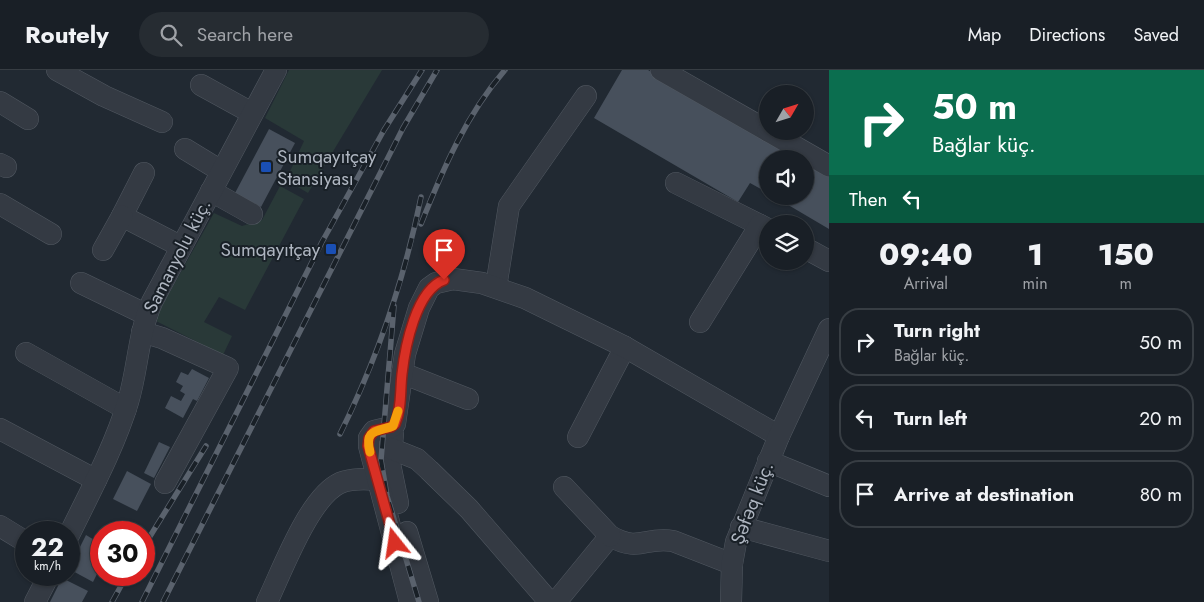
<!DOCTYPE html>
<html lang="en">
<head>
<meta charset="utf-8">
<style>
	:root { --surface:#191f26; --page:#262c32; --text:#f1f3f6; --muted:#9fa2a7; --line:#373d43 }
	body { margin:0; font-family:Jost,sans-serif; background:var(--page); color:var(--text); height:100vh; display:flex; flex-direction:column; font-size:19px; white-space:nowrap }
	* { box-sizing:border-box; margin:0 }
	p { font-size:16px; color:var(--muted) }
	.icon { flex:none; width:28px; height:28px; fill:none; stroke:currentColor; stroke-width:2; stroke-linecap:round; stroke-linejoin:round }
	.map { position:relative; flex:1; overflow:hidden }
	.drawer { display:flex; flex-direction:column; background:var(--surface); width:375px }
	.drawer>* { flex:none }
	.guide { background:#0b6e4f; color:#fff; overflow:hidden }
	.needle { width:32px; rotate:51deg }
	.tools { position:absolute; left:759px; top:15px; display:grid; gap:10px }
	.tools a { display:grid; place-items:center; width:55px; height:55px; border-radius:50%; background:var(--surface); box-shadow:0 1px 4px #0004,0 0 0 1px var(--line); font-size:25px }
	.speed { position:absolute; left:15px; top:451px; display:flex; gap:10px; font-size:25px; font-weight:700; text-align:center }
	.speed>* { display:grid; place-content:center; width:65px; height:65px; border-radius:50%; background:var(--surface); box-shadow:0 1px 4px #0004,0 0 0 1px var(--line); line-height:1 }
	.speed small { font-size:12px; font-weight:400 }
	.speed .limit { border:8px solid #d22; background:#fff; color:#111 }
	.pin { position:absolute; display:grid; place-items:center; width:42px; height:42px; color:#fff; margin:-51px -21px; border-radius:50% 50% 50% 0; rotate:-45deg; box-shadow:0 0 5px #0007 }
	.pin .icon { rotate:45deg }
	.me { position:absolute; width:55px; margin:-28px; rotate:345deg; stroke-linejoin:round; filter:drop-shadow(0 0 4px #0008) }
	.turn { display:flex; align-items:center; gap:18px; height:105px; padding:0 20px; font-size:22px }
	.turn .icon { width:65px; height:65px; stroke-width:2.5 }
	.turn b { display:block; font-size:35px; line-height:42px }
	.then { display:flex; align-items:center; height:48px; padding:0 20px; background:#0003; gap:10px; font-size:19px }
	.eta { display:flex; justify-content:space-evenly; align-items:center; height:85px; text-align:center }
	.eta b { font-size:30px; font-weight:800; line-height:35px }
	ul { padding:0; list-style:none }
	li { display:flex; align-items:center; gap:15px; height:68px; margin:0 10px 8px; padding:0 10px; border:2px solid var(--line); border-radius:20px }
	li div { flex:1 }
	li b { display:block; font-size:19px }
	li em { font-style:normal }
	header { display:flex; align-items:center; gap:30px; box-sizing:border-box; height:70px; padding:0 25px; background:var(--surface); border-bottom:1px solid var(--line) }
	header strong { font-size:24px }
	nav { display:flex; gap:28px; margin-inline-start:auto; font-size:18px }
	.search { width:350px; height:45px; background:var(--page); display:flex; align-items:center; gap:12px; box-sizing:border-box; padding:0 18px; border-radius:28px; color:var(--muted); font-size:19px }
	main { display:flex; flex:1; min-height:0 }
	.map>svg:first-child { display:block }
	.green { fill:#293938 }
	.building { fill:#47505c }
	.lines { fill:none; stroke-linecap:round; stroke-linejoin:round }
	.minor-casing { stroke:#515861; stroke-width:22 }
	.minor { stroke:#343a43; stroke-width:21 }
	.rail-casing { stroke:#5a626d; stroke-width:5.5 }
	.rail { stroke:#192027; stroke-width:4; stroke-dasharray:11; stroke-linecap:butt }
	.route-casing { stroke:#8d1f18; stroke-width:12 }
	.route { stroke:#d93025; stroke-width:9 }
	.slow { stroke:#f59e0b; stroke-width:9 }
	.transit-dot { fill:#1a4fb4; stroke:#192027; stroke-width:2 }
	.labels { text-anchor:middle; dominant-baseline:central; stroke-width:4; stroke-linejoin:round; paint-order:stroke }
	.poi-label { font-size:19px; fill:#aeb5c0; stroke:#192027; text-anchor:start }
	.street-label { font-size:19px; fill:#aeb5c0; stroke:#192027 }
</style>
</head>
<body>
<header>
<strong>Routely</strong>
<div class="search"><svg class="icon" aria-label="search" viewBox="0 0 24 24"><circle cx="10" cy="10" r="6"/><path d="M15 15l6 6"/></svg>Search here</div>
<nav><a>Map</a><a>Directions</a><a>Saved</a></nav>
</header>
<main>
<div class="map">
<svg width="829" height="532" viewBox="0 0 829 532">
	<rect width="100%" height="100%" fill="#212932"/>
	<!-- green -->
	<g class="green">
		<path d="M289,0H382L308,123L286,110L304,71L265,48Z"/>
		<path d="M280,116L304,129L245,240L219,227L204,252L232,266L223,285L154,250L214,143L242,156L262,150Z"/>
	</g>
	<!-- building -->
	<g class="building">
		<path d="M622,0H648L799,89H768V123L750,113L738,132L594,48Z"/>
		<path d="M269,59L295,73L261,137L235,123Z"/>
		<path d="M805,93L829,107V159L773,126H805Z"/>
		<path d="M192,299L209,308L197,331L193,329L183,348L165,338L171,326L181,331L185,324L180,321L183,316L176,312L181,302L188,305Z"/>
		<path d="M159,372L170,377L154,408L144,403Z"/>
		<path d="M127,401L151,414L137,441L113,429Z"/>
		<path d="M86,465L101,474V496L93,512L69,499Z"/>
		<path d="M62,508L88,521L82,532H50Z"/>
	</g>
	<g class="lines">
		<!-- minor casing -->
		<g class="minor-casing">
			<g id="minor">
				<path d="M57,0L104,26L162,52"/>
				<path d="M661,0L768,61"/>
				<path d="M201,15L252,43"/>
				<path d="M0,32L28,49"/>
				<path d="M768,61L829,96"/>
				<path d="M185,79L221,101"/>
				<path d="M0,94L6,97"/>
				<path d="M144,103L122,146L180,176"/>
				<path d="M676,113L768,159"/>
				<path d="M211,121L252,144"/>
				<path d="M0,134L51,164"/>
				<path d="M805,178L829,191"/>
				<path d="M103,180L122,146"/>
				<path d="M81,213L147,245"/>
				<path d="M496,217L509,136L586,26"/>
				<path d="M700,252L760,155"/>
				<path d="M142,262L162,268L228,298L165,413"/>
				<path d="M26,283L126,339"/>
				<path d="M402,303L468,329"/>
				<path d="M0,359L96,410"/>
				<path d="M393,364L390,394L398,433"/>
				<path d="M578,367L625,277"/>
				<path d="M392,379L417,389L429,400L469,439L546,528L554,531L560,527L610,466C640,483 645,466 673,471L732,494"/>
				<path d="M768,391L829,416"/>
				<path d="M564,417L610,466"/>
				<path d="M0,456L26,472"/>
				<path d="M741,457L829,481"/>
				<path d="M407,462L428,532"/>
				<path d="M69,465C90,422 114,378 128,332C138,299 138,264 152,232L276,0"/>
				<path d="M35,532L49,505"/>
				<path d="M267,532C282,501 309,427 340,413C352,408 366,409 378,410"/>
				<path d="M410,532L369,376V368L374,361L391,357L395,354L405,284L419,238L429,218L436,213L453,209L482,213L525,228L625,277L779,366"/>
				<path d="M731,532L732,494L736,472L779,366L829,259"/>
			</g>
		</g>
		<!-- minor -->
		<use href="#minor" class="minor"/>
		<!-- rail casing -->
		<g class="rail-casing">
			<g id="rail">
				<path d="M421,154C443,99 466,45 505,0"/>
				<path d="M394,236L381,390L387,426L419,532"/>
				<path d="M340,364C378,287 404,211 421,127"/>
				<path d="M144,476L206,376"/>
				<path d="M112,532L127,505"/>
				<path d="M142,532L322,172L384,60L422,0"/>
				<path d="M163,532L403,58L437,0"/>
			</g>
		</g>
		<!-- rail -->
		<use href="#rail" class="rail"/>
	</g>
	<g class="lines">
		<!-- route casing -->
		<g class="route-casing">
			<path id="route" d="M395,473L368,376L369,368L374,361L391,357L395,354C402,338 400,320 402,304C405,277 416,220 444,210"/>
		</g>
		<!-- route -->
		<use href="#route" class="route"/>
		<!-- slow -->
		<path class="slow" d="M370,382C364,359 377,362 393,356L398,341"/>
	</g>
	<!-- markers -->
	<g class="transit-dot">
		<rect x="260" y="91" width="12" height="12" rx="2.5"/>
		<rect x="325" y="173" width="12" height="12" rx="2.5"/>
	</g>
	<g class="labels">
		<!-- poi labels -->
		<g class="poi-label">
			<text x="277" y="86">Sumqayıtçay<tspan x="277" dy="22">Stansiyası</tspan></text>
			<text x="320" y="179" text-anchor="end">Sumqayıtçay</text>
		</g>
		<!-- street labels -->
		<g class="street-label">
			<text transform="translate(177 186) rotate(-63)">Samanyolu küç.</text>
			<text transform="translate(752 433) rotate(-69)">Şəfəq küç.</text>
		</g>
	</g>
</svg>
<div class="tools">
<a><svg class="needle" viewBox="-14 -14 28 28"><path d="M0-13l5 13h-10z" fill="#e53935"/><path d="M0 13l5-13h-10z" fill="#9fa2a7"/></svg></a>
<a><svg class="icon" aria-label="sound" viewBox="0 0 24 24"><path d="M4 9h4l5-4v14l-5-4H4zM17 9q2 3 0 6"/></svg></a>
<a><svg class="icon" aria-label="layers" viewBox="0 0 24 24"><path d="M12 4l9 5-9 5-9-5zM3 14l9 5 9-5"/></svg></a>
</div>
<div class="speed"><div>22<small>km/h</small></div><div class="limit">30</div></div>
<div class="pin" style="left:444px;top:210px;background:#d93025"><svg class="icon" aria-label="arrive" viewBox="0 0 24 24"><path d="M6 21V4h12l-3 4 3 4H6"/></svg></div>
<svg class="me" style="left:395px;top:473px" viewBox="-20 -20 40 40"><path d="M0-17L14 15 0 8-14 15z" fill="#d93025" stroke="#fff" stroke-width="4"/></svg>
</div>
<section class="drawer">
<div class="guide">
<div class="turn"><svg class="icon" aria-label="right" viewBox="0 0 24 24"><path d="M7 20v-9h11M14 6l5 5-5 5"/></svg><div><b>50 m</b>Bağlar küç.</div></div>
<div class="then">Then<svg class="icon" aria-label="left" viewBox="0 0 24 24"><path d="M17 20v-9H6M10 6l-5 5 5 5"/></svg></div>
</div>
<div class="eta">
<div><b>09:40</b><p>Arrival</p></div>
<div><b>1</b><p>min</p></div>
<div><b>150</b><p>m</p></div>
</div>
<ul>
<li><svg class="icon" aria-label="right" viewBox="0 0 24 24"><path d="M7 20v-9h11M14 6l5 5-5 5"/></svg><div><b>Turn right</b><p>Bağlar küç.</p></div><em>50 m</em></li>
<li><svg class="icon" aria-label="left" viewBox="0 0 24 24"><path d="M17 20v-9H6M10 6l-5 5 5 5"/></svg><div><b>Turn left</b></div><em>20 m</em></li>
<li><svg class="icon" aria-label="arrive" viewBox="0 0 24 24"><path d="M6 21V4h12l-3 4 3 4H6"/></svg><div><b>Arrive at destination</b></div><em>80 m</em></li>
</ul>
</section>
</main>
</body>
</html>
